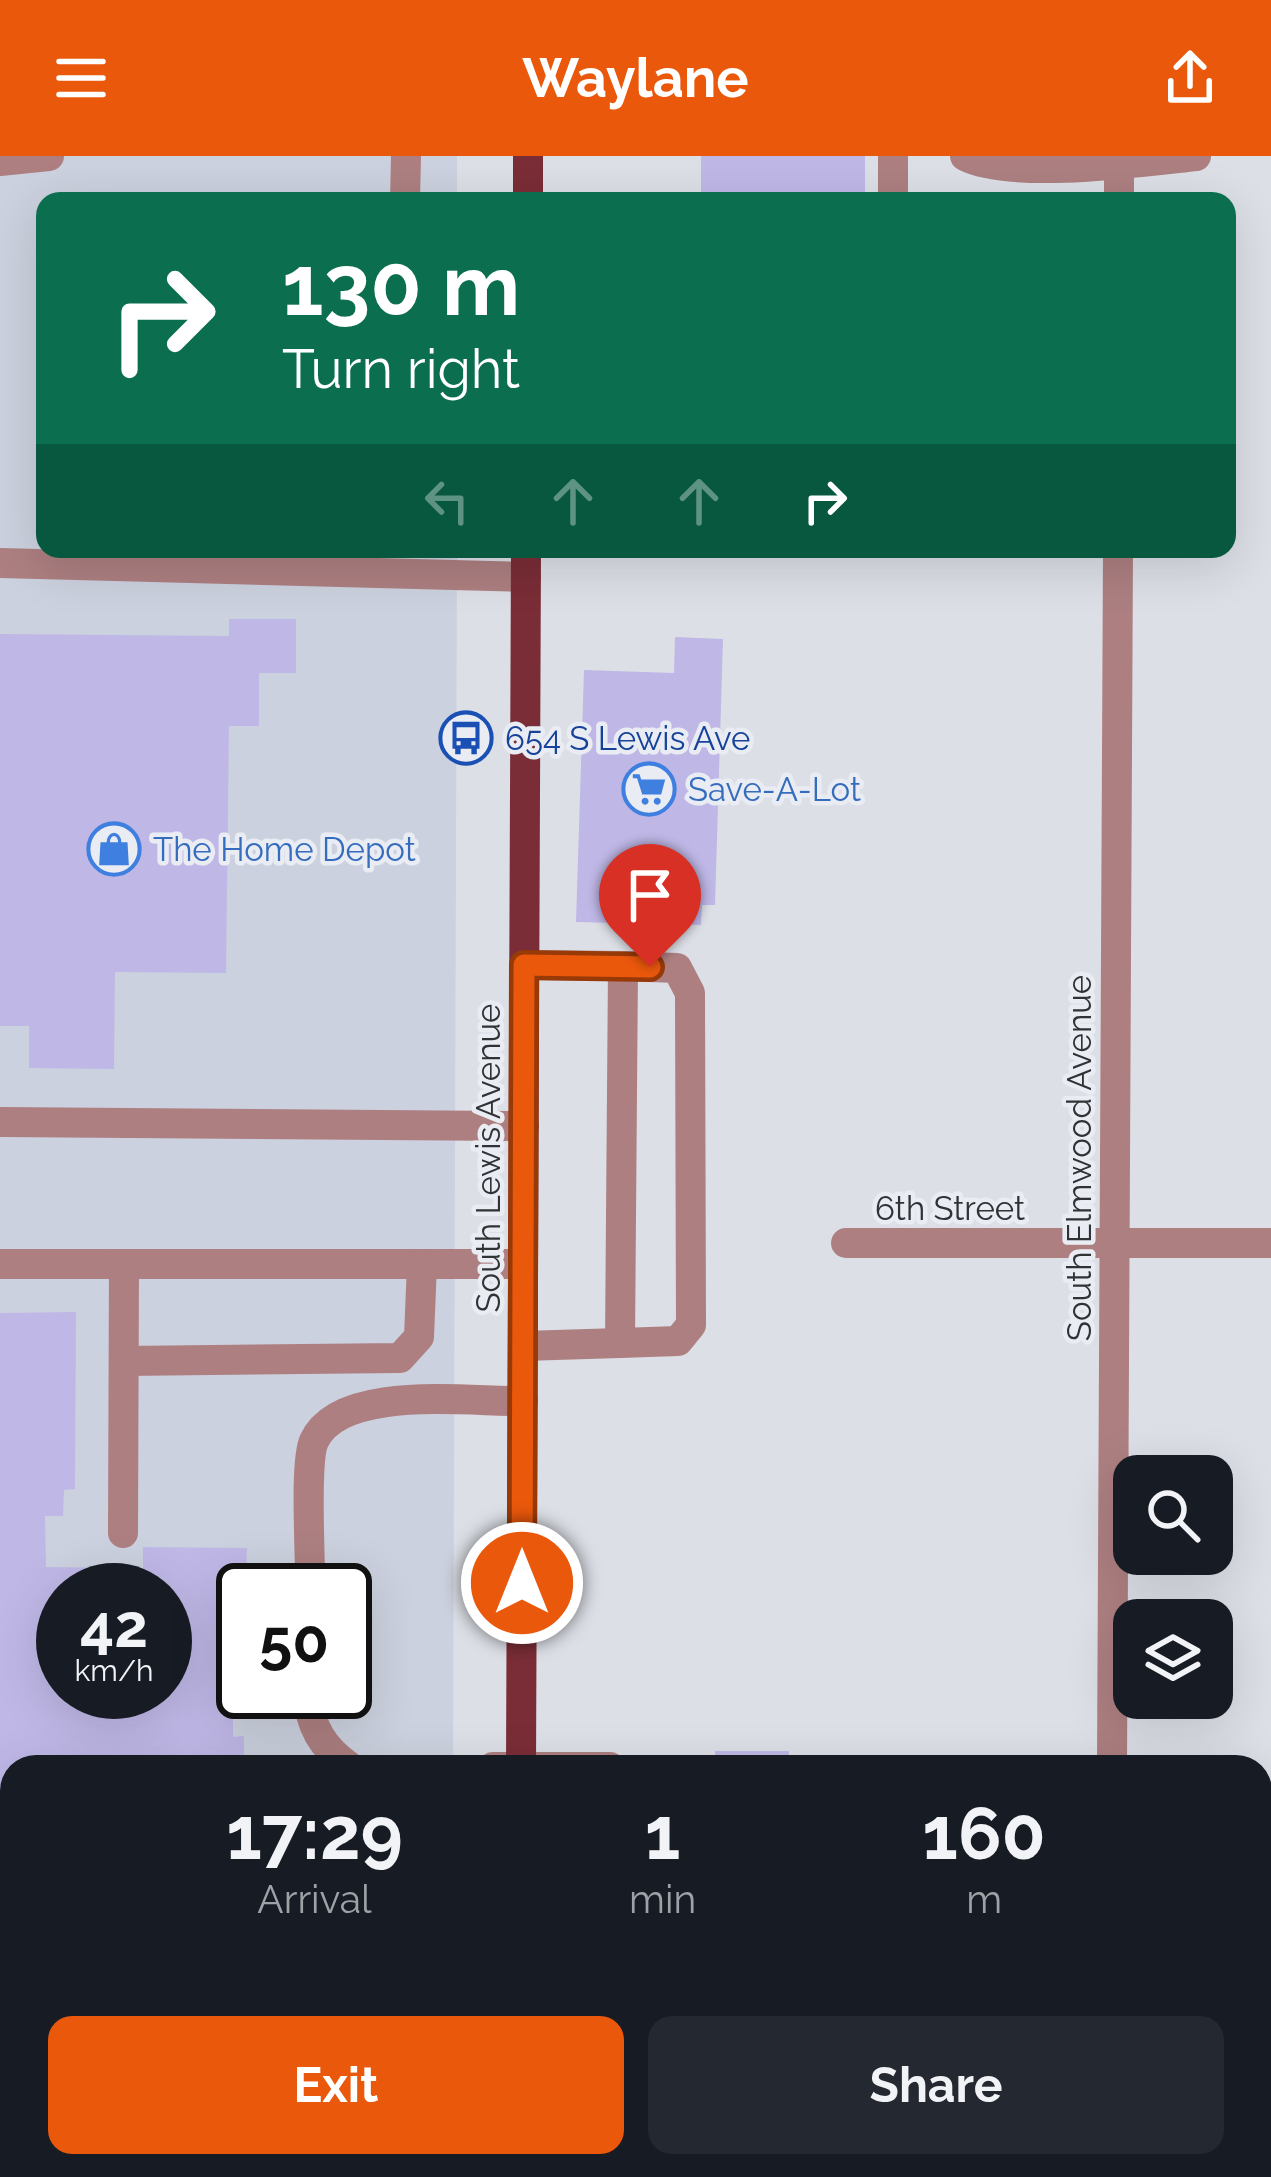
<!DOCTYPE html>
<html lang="en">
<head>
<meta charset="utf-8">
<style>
	:root { --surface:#171b24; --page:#242831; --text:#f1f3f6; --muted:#9ea1a6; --accent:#ea580c }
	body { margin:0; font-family:Raleway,sans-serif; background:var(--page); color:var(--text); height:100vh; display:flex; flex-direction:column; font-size:45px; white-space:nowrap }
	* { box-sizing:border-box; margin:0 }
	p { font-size:39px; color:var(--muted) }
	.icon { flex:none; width:66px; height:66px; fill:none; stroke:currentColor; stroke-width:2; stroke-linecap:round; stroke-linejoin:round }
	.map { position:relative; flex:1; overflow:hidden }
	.sheet { position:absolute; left:0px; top:1599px; width:1272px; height:423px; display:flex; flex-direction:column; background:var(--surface); border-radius:36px 36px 0 0; box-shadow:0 12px 48px #0002 }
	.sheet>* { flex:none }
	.guide { position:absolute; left:36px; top:36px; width:1200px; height:366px; border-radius:24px; box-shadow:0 12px 48px #0002; background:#0b6e4f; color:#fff; overflow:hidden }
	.fabs { position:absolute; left:1113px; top:1299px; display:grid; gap:24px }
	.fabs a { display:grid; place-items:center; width:120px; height:120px; border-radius:24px; background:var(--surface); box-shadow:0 12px 48px #0002; font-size:60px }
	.speed { position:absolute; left:36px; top:1407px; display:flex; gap:24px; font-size:60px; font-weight:700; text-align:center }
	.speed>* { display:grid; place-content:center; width:156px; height:156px; border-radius:50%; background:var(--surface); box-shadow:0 12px 48px #0002; line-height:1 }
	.speed small { font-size:30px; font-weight:400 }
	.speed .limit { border:6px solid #111; border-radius:18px; background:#fff; color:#111 }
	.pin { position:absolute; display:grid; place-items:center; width:102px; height:102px; color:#fff; margin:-123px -51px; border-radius:50% 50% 50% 0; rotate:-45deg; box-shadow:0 0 12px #0007 }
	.pin .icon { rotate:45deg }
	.me { position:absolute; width:132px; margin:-66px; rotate:0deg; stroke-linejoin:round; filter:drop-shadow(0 0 9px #0008) }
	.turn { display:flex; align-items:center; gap:42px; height:252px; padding:0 48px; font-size:54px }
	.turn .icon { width:156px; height:156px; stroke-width:2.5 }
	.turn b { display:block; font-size:84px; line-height:102px }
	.lanes { display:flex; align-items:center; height:114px; padding:0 48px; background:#0003; justify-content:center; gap:60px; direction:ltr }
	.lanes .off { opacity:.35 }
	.eta { display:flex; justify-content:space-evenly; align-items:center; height:204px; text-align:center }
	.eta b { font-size:72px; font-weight:700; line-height:84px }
	.cta { display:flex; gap:24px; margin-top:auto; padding:24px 48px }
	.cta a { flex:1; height:138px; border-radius:24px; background:var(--accent); color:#fff; font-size:48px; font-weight:700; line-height:138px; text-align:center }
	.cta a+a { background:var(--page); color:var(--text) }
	header { display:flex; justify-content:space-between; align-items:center; height:156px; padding:0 48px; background:var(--accent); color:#fff; font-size:54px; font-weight:700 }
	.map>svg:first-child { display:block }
	.built { fill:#ccd1df; fill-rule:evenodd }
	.building { fill:#bfb7e6; fill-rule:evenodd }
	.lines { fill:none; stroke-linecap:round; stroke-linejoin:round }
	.minor { stroke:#ad7f81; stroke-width:30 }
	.major { stroke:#7a2d36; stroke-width:30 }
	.route-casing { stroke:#983908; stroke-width:30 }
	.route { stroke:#ea580c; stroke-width:21 }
	.labels { text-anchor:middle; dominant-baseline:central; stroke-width:9; stroke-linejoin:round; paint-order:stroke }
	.transit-label { font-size:33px; fill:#164399; stroke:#e9ecf3; text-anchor:start }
	.shop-label { font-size:33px; fill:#366cbe; stroke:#e9ecf3; text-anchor:start }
	.street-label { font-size:33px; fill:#313235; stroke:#e9ecf3 }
</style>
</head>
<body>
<header><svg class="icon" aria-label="menu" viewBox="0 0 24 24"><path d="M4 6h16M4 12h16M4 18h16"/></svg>Waylane<svg class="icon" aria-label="share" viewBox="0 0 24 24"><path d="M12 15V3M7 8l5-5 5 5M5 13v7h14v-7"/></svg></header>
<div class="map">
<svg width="1271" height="2021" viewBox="0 0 1271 2021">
	<rect width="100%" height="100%" fill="#dcdfe6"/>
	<!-- built -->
	<path class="built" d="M0,0H457V45H45V393H457L453,1611H12V2010H452V2021H0ZM63,1434H165V1536H63ZM243,1434H345V1536H243Z"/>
	<!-- building -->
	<g class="building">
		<rect x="701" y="0" width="164" height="45"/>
		<path d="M229,463H296V517H259V570H229L226,817L115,816L114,913L29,912V870H0V478L229,480Z"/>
		<path d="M675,481L723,483L715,749H702L701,769L576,766L584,514L674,517Z"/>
		<path d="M76,1156L75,1333L64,1334L63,1360H45L46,1411L120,1412V1422H143V1391L247,1392L243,1501H233V1581L244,1580V1611H12V1756H0V1157ZM63,1434H165V1536H63Z"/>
		<rect x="715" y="1595" width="74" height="16"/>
		<path d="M115,2010H246L245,2021H114Z"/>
	</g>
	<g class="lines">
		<!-- minor -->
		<g class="minor">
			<path d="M893,0V45"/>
			<path d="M965,0C1013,24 1141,6 1196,0"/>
			<path d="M0,5L49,0"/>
			<path d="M405,45L406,0"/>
			<path d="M1119,45V0"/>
			<path d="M0,407L526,421"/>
			<path d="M0,966L524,970"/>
			<path d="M846,1087H1271"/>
			<path d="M0,1108H523"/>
			<path d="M620,1187L678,1185L691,1169L690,837L677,812L623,810"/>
			<path d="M523,1190L620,1187L623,810L524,809"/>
			<path d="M124,1205L400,1202L419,1181L422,1108"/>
			<path d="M123,1377L124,1108"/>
			<path d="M310,1434C311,1404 304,1307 314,1285C340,1228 468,1246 523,1245"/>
			<path d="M309,1536C308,1570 324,1593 350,1611"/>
			<path d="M493,1611H610"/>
			<path d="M1112,1611L1118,393"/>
			<path d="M715,2010V2021"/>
			<path d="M336,2021L337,2010"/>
			<path d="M629,2021V2010"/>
			<path d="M1109,2021V2010"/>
		</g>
		<!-- major -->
		<g class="major">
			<path d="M528,45V0"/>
			<path d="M521,1611L526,393"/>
			<path d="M519,2021V2010"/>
		</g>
	</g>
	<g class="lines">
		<!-- route casing -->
		<g class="route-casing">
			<path id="route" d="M522,1427L524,809L650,811"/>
		</g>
		<!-- route -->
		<use href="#route" class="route"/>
	</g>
	<!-- icons -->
	<defs>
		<g id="bus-ring" transform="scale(2.7)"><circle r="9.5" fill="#e9ecf3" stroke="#1a4fb4" stroke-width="1.5"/><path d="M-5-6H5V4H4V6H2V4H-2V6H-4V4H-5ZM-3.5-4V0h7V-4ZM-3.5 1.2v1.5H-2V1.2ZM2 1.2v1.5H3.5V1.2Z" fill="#1a4fb4"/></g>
		<g id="supermarket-ring" transform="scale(2.7)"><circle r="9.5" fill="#e9ecf3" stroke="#3f7fe0" stroke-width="1.5"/><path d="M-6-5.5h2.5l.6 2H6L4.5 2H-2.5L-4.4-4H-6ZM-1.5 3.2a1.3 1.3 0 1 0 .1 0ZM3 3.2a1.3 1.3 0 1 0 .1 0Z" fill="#3f7fe0"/></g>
		<g id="shop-ring" transform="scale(2.7)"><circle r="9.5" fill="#e9ecf3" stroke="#3f7fe0" stroke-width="1.5"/><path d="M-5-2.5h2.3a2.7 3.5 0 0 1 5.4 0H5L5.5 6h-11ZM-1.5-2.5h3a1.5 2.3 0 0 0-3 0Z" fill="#3f7fe0"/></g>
	</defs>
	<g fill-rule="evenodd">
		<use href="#bus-ring" x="466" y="582"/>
		<use href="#supermarket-ring" x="649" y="633"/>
		<use href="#shop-ring" x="114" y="693"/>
	</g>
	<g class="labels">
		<!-- transit labels -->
		<g class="transit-label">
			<text x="505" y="582">654 S Lewis Ave</text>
		</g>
		<!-- shop labels -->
		<g class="shop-label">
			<text x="688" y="633">Save-A-Lot</text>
			<text x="153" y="693">The Home Depot</text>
		</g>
		<!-- street labels -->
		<g class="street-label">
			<text transform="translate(488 1002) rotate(-90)">South Lewis Avenue</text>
			<text transform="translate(1079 1002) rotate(-90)">South Elmwood Avenue</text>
			<text x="950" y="1052">6th Street</text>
		</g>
	</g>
</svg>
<div class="fabs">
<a><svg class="icon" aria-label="search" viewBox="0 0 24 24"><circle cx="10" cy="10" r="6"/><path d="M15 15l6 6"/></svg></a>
<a><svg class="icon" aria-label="layers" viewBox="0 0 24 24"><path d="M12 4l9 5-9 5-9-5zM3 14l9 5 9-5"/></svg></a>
</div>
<div class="speed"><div>42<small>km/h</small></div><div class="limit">50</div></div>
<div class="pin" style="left:650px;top:811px;background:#d93025"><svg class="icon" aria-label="arrive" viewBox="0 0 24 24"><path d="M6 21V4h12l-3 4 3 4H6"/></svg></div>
<svg class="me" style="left:522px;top:1427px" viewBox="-20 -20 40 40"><circle r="17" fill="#ea580c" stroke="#fff" stroke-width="3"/><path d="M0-11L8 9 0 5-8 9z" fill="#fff"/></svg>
<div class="guide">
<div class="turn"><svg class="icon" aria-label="right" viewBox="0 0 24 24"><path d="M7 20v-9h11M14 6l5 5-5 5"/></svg><div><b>130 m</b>Turn right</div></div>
<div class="lanes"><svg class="icon off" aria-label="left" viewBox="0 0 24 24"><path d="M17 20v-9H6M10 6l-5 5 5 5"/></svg><svg class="icon off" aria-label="ahead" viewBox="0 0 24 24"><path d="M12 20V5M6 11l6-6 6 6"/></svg><svg class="icon off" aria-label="ahead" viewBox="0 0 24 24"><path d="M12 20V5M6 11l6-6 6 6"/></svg><svg class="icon" aria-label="right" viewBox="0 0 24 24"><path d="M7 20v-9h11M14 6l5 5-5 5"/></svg></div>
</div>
<section class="sheet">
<div class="eta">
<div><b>17:29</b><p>Arrival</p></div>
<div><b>1</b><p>min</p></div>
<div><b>160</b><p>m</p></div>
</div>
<div class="cta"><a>Exit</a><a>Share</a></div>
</section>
</div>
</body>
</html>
